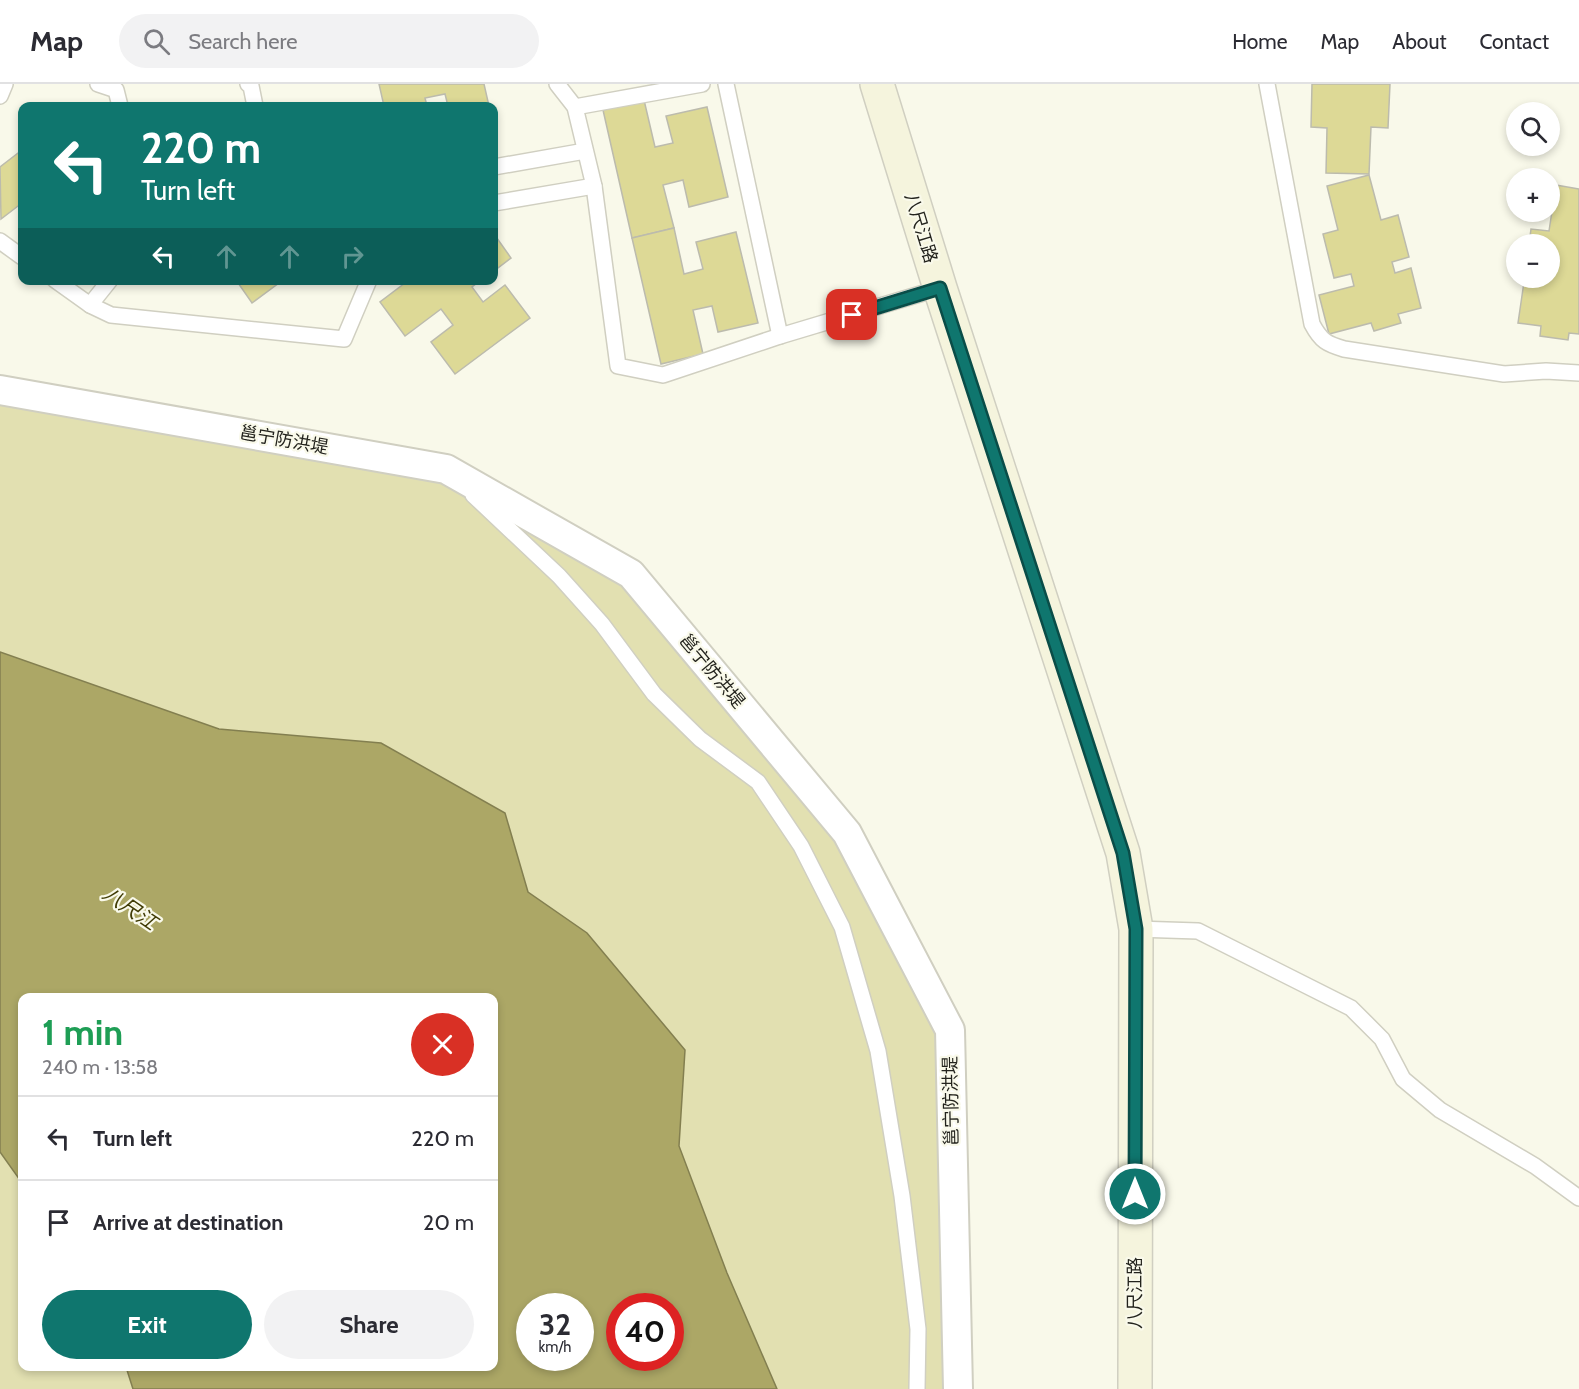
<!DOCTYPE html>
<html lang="en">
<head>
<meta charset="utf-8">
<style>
	:root { --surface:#fff; --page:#f2f2f3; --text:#2b2b33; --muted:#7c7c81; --line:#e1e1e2; --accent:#0f766e }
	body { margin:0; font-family:Cabin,"Noto Sans SC",sans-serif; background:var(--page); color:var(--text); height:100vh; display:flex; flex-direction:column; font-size:22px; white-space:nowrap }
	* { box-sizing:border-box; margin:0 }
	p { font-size:20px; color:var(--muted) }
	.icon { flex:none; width:33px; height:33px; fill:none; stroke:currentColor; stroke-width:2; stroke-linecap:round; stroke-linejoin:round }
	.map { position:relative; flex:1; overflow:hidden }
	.side { position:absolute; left:18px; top:909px; width:480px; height:378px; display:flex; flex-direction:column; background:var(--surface); border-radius:12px; box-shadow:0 3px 9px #0003 }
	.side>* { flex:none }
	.banner { position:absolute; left:18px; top:18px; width:480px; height:183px; border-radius:12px; box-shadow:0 3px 9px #0003; background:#0f766e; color:#fff; overflow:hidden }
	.controls { position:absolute; left:1506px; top:18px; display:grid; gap:12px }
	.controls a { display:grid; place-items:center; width:54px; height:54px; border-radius:50%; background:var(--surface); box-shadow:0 3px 9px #0003; font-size:30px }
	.speed { position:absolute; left:516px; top:1209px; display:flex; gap:12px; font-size:30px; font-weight:700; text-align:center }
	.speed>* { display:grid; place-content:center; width:78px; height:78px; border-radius:50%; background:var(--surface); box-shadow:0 3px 9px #0003; line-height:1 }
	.speed small { font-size:15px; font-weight:400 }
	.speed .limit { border:9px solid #d22; background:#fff; color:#111 }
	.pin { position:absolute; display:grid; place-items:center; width:51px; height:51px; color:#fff; margin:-26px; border-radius:12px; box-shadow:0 3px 9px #0006 }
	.me { position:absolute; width:66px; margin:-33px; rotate:0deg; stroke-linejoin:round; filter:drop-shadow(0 0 4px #0008) }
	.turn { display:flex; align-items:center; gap:21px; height:126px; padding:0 24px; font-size:27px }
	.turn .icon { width:78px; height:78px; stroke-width:2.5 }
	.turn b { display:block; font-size:42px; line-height:51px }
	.lanes { display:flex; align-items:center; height:57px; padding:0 24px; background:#0003; justify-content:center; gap:30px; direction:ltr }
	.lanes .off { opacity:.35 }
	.round { display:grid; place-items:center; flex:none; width:63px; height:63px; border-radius:32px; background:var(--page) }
	.overview { display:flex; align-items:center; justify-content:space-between; height:102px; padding:0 24px }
	h1 { font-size:36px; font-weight:700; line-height:45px; color:#1e9e55 }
	.cta { display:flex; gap:12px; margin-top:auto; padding:12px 24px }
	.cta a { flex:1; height:69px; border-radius:36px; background:var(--accent); color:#fff; font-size:24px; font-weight:700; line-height:69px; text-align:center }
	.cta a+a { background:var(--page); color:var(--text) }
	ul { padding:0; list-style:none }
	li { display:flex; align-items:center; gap:18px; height:84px; padding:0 24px; border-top:2px solid var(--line) }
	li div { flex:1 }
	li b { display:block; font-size:22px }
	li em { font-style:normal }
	header { display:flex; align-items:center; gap:36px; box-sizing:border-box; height:84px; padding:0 30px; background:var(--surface); border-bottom:2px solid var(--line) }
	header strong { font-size:28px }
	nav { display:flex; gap:33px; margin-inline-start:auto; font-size:21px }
	.search { width:420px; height:54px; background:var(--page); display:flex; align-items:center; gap:15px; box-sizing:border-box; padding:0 21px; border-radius:33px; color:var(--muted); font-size:22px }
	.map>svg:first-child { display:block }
	.green { fill:#e2e0b1 }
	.water { fill:#aca766; stroke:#837f50; stroke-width:1.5; fill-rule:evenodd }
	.building { fill:#ddd996; stroke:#bcbbad; stroke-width:1.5 }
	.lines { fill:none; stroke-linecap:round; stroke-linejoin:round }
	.lane-casing { stroke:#d0cfc1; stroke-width:18 }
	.street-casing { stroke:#d0cfc1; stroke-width:32 }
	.secondary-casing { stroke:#d0cfc1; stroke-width:36 }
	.lane { stroke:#fff; stroke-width:15 }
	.street { stroke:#fff; stroke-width:28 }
	.secondary { stroke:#f5f4dd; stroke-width:33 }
	.route-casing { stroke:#0a4d48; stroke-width:15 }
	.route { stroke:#0f766e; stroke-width:10 }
	.labels { text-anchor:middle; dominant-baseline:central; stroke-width:4.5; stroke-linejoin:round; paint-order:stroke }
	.street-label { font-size:18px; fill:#23231d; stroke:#f9f9ea }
	.water-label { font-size:20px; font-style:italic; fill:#403b05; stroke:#f9f9ea }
</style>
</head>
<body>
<header>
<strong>Map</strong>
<div class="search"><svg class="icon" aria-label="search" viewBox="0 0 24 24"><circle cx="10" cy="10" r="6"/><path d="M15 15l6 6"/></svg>Search here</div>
<nav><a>Home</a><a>Map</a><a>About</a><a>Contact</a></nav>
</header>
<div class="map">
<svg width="1579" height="1305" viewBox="0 0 1579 1305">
	<rect width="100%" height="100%" fill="#f9f9ea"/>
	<!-- green -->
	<g class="green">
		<path d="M0,306L446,385L631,490L847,749L950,946L958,1305H777L727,1189L679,1062L685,966L587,849L528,808L505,729L381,659L219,645L0,568Z"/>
		<path d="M0,1068L22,1099V1282L126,1283L133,1305H0Z"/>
	</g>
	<!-- water -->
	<path class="water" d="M0,568L219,645L381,659L505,729L528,808L587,849L685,966L679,1062L727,1189L777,1305H133L126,1283L494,1282V914H22V1099L0,1068ZM530,1222H580V1274H530ZM620,1222H670V1274H620Z"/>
	<!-- building -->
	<g class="building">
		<path d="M379,0H484L489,22H448L445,10L425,14L427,22H384Z"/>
		<path d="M1312,0H1390L1388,44L1371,43L1369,90L1326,89L1327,44L1311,43Z"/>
		<path d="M644,16L655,63L673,59L666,32L707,23L728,113L689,123L683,96L663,101L674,144L632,154L603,26Z"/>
		<path d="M22,66V119L1,135L0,83Z"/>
		<path d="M1369,91L1381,136L1398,131L1409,173L1392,178L1395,189L1411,184L1421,224L1398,230L1401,239L1374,247L1371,239L1329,250L1319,211L1354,202L1351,190L1334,194L1323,150L1338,146L1327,102Z"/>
		<path d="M1556,101L1579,105V250L1569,249L1568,256L1540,252L1541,242L1518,239L1524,198L1541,201L1542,194H1550V160H1529L1531,145L1549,147Z"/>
		<path d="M674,144L684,190L703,185L696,158L736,148L758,239L718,248L712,222L693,226L703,270L661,280L632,154Z"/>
		<path d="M494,150L511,174L494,187Z"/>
		<path d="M236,196H283L252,219Z"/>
		<path d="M409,196H481L472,203L483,218L505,201L530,234L455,290L431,258L453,241L441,225L405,252L380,218Z"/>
	</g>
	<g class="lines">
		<!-- lane casing -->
		<g class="lane-casing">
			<g id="lane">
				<path d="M98,0L116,6L120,22"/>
				<path d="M248,0L251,2L255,22"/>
				<path d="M557,0L575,23L594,102L618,282L663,291L780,252L940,204"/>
				<path d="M726,0L780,252"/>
				<path d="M1267,0L1312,240C1321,257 1327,260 1344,265L1504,290L1546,287L1579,289"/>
				<path d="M0,12L5,0"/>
				<path d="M575,23L702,0"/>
				<path d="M494,83L585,67"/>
				<path d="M494,119L594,102"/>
				<path d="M0,157L22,173"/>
				<path d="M55,196L90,221L111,231L344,255L369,196"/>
				<path d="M90,221L110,196"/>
				<path d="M473,411L559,492L602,540L654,610L700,655L758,698L801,762L842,843L878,967L902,1112L918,1245L917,1305"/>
				<path d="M1136,845L1198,847L1351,924L1382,955L1403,995L1440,1026L1535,1082L1579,1114"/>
			</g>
		</g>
		<!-- street casing -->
		<g class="street-casing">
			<path id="street" d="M0,306L446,385L631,490L847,749L950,946L958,1305"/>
		</g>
		<!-- secondary casing -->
		<g class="secondary-casing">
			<path id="secondary" d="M877,0L940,204L1123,769L1136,845L1135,1305"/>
		</g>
		<!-- lane -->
		<use href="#lane" class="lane"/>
		<!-- street -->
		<use href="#street" class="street"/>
		<!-- secondary -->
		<use href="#secondary" class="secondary"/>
	</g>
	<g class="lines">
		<!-- route casing -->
		<g class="route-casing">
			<path id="route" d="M852,231L940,204L1123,769L1136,845L1135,1110"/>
		</g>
		<!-- route -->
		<use href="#route" class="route"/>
	</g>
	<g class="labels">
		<!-- street labels -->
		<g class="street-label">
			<text transform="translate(921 144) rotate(73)">八尺江路</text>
			<text transform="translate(284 356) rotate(10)">邕宁防洪堤</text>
			<text transform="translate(712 587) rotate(50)">邕宁防洪堤</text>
			<text transform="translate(951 1017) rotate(-91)">邕宁防洪堤</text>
			<text transform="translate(1135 1209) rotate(-90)">八尺江路</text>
		</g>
		<!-- water labels -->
		<g class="water-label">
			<text transform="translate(130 824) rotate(34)">八尺江</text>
		</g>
	</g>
</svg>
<div class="controls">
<a><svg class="icon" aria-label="search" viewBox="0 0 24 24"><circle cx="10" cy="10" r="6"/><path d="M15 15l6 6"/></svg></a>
<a>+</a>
<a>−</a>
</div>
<div class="speed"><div>32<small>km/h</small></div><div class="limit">40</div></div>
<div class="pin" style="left:852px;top:231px;background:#d93025"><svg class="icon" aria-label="arrive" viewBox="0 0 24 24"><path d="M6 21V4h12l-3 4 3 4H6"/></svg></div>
<svg class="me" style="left:1135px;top:1110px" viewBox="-20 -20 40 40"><circle r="17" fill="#0f766e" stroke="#fff" stroke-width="3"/><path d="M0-11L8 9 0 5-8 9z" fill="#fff"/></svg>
<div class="banner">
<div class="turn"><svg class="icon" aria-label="left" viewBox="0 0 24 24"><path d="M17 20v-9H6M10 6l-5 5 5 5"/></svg><div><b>220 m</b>Turn left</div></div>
<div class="lanes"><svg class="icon" aria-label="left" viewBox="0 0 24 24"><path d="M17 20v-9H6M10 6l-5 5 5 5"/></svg><svg class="icon off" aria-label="ahead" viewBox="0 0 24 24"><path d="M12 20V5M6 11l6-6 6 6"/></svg><svg class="icon off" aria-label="ahead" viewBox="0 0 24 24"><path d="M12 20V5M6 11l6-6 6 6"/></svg><svg class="icon off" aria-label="right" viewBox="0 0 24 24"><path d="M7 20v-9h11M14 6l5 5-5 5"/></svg></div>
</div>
<section class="side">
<div class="overview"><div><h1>1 min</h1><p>240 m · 13:58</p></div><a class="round" style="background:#d93025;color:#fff"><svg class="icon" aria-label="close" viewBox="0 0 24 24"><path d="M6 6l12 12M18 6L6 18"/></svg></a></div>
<ul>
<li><svg class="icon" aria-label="left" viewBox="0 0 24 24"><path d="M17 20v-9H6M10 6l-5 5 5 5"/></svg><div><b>Turn left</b></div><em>220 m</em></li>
<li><svg class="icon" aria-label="arrive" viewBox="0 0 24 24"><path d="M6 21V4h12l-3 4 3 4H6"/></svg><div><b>Arrive at destination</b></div><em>20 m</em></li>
</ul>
<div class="cta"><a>Exit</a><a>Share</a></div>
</section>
</div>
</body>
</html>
